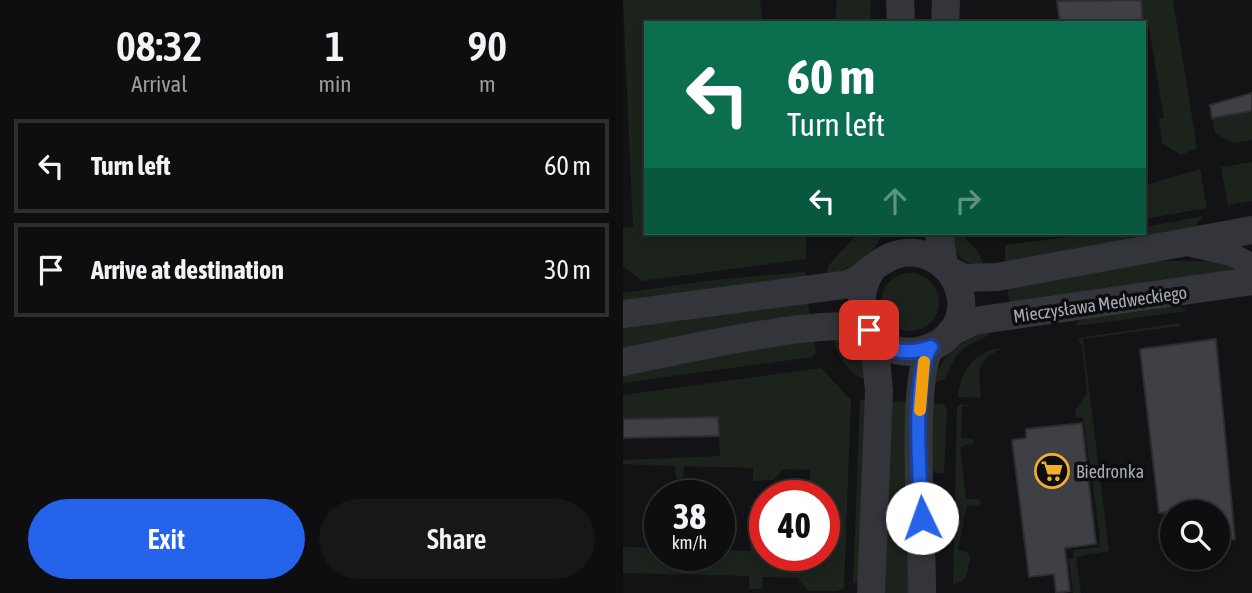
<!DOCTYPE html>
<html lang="en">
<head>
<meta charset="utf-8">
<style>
	:root { --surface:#0e0e10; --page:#171719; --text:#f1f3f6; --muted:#9b9c9f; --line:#2e2e30; --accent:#2563eb }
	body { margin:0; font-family:"Asap Condensed",sans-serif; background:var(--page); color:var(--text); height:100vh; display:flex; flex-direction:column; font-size:26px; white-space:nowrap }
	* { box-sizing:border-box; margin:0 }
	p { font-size:23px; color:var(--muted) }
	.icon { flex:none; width:38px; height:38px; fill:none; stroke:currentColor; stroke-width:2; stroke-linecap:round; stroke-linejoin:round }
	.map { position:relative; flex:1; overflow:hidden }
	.sheet { display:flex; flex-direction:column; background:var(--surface); width:623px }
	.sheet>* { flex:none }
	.top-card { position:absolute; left:21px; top:21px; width:502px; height:214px; border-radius:0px; box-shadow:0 4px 10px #0003,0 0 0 2px var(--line); background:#0b6e4f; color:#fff; overflow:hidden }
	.controls { position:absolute; left:537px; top:500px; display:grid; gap:14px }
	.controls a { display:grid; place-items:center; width:70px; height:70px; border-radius:50%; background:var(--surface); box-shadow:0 4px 10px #0003,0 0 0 2px var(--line); font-size:35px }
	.speed { position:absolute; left:21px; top:480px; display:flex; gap:14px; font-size:35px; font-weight:700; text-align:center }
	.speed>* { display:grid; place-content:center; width:91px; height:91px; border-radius:50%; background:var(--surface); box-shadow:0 4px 10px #0003,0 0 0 2px var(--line); line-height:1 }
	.speed small { font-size:18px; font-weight:400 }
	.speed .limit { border:10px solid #d22; background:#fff; color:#111 }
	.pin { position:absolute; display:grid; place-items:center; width:60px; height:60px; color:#fff; margin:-30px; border-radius:14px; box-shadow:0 4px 10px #0006 }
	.me { position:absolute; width:77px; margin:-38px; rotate:357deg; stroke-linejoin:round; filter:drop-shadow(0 0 5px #0008) }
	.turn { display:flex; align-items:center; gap:24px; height:147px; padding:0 28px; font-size:32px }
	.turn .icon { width:91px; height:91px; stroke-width:2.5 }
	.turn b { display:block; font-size:49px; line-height:60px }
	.lanes { display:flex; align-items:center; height:66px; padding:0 28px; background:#0003; justify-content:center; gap:35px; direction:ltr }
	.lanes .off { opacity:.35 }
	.eta { display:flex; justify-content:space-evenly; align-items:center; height:119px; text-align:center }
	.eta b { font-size:42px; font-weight:600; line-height:49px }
	.button { display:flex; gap:14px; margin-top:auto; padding:14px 28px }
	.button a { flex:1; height:80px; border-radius:42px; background:var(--accent); color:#fff; font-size:28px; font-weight:600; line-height:80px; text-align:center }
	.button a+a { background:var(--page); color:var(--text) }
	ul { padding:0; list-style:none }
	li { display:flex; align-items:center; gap:21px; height:94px; margin:0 14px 10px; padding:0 14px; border:4px solid var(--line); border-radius:0px }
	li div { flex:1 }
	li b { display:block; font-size:26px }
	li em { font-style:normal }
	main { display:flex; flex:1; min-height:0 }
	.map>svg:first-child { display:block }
	.green { fill:#1c231c }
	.building { fill:#3f4045; stroke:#2d2d31; stroke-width:2 }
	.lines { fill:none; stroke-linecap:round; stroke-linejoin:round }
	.minor { stroke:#34353a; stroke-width:23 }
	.tertiary { stroke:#34353a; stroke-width:28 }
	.route-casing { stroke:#184099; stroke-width:18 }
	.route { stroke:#2563eb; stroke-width:12 }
	.slow { stroke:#f59e0b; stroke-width:12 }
	.labels { text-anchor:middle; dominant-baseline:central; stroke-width:7; stroke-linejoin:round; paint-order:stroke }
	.street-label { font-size:18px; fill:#a5aab6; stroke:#0e0e10 }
	.poi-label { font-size:18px; fill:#a5aab6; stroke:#0e0e10; text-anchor:start }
</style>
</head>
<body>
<main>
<section class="sheet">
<div class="eta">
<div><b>08:32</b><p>Arrival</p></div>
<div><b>1</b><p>min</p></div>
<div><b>90</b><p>m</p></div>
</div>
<ul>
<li><svg class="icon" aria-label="left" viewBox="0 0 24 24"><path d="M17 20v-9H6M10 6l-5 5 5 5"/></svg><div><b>Turn left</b></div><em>60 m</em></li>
<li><svg class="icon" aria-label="arrive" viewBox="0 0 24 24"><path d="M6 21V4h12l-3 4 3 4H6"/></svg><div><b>Arrive at destination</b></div><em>30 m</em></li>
</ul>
<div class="button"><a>Exit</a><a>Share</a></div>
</section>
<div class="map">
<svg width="629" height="593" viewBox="0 0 629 593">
	<rect width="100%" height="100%" fill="#131315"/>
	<!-- green -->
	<g class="green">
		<path d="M0,0H137L140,23H23V233H180L183,236V259L19,281L0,266V228L10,227Z"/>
		<path d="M214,0H247L248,23H212Z"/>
		<path d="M505,0H550L574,148L558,155L539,143L536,119L541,118L526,28H523L522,17L507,19Z"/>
		<path d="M629,111V140L609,143L592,133L589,118Z"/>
		<path d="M629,162V201L605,205L598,167Z"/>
		<path d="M577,169L584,208L522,219V185Z"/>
		<path d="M580,216L573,226L565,228L382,264V245L476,233H522V227Z"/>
		<path d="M235,233H259C251,257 226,270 203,275L206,265Z"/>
		<path d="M326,233H337L355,251L361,266C337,264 333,255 326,233Z"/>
		<path d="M533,261H598L622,270L387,304L384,288Z"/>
		<path d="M182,272V277L0,303V293L90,280Z"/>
		<circle cx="287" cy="302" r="29"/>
		<path d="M185,302L188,318L0,350V324Z"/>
		<path d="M556,306L564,311L453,326L457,320Z"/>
		<path d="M557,323V326L460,339L486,551L453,557L458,593H450L446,559L451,558L450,550L476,547L477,538L460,417L453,418L452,410L464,393L459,346L455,338Z"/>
		<path d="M369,331C364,339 349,342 340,349C330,357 328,368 322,379L310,383C317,355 342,337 369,331Z"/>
		<path d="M211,339C239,342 242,354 245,380C227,376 214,357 211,339Z"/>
		<path d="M191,341L193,353L189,357L0,383V375L125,350Z"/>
		<path d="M380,348C353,361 355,368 358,398L335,397C338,370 352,350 380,348Z"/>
		<path d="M198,368L228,400L221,588L213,591H185L175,578L140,577L139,589H126V576L0,573V547L37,548V555H96V550L127,551L128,538H141L142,555H201V495H187V470L160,469L151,480L130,481V468L61,466L60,478H53L52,466L0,464V460L97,456L95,417L0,419V395Z"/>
		<path d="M237,400H244L237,580L230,584Z"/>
		<path d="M267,401L286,402L288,593H259Z"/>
		<path d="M309,403L320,404L324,409L321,473H313L307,466Z"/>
		<path d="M337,404L351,406H339L338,438L350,439L351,443L337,447L343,499H356L358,503L354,506L344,505L335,550L345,552L347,558L343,578L330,585L334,407Z"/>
	</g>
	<!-- building -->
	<g class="building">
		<path d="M518,0L520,23H437L434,1Z"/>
		<path d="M629,93V111L589,118L587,105Z"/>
		<path d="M593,339L612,539L595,541V508L536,513L517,349Z"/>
		<path d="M95,417L96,436L0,438V419Z"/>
		<path d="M459,423L473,544L442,548L447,591L433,593L431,574L406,577L389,440L403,438V429Z"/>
	</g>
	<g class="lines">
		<!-- minor -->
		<path class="minor" d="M562,244L610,255L629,265"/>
		<!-- tertiary -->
		<g class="tertiary">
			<path d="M277,0L278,23"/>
			<path d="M322,23L323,0"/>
			<path d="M316,233L321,265"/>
			<path d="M327,271L341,278L374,277L629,230"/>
			<path d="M0,314L220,285C239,281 248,266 265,258C295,243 329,261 337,293C351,353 253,379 240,312C237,297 240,283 248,271"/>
			<path d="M328,332L351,321L629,281"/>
			<path d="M0,362C46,353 210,314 246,330"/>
			<path d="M248,593L256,391L251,337"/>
			<path d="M299,593C300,547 286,377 308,347"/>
		</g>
	</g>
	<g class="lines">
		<!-- route casing -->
		<g class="route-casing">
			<path id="route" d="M246,330C261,353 284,355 308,347C288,375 297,482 299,518"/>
		</g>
		<!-- route -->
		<use href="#route" class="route"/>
		<!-- slow -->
		<path class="slow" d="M297,410L301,362"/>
	</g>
	<!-- icons -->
	<defs>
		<g id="supermarket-ring" transform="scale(1.75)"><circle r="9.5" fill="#0e0e10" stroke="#f3af2e" stroke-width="1.5"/><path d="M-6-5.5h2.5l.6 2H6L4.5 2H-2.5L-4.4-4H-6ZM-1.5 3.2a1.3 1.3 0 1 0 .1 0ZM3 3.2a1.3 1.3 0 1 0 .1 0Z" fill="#f3af2e"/></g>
	</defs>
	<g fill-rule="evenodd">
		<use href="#supermarket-ring" x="429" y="471"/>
	</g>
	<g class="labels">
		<!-- street labels -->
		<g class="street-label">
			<text transform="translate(477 304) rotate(-8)">Mieczysława Medweckiego</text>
		</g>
		<!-- poi labels -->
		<g class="poi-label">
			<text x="453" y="471">Biedronka</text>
		</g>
	</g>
</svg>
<div class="controls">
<a><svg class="icon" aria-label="search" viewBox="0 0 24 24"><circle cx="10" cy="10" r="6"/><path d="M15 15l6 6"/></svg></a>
</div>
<div class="speed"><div>38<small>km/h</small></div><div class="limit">40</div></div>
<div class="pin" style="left:246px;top:330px;background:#d93025"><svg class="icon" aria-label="arrive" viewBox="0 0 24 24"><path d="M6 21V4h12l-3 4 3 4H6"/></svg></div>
<svg class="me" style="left:299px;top:518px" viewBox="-20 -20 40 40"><circle r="19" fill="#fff"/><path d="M0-13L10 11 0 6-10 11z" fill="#2563eb"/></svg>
<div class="top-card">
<div class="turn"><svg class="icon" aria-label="left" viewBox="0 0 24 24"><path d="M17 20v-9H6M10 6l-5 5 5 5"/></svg><div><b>60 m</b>Turn left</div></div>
<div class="lanes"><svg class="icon" aria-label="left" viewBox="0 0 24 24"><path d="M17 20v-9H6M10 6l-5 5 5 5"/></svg><svg class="icon off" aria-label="ahead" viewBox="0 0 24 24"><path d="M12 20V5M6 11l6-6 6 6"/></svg><svg class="icon off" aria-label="right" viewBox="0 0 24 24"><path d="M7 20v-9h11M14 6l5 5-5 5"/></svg></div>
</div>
</div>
</main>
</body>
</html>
